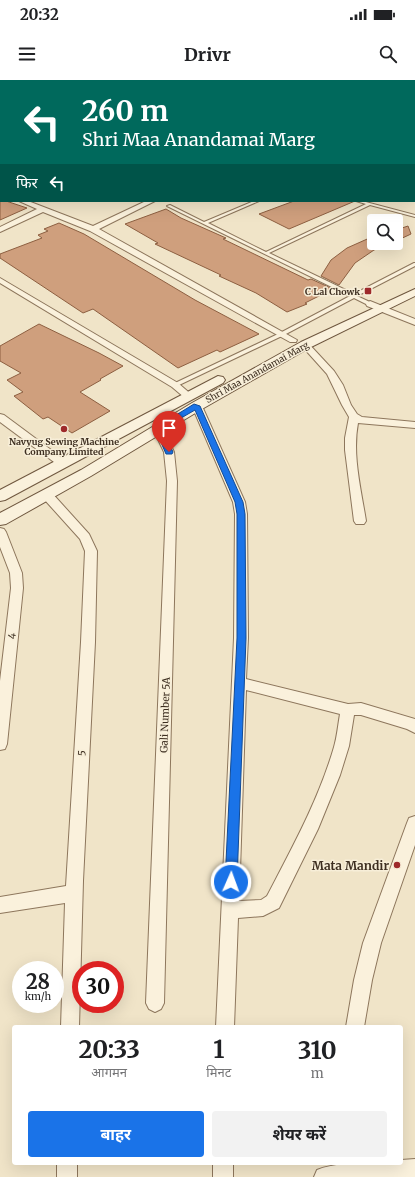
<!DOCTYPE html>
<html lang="hi">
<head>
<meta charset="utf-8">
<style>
	:root { --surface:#fff; --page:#f2f2f2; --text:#202124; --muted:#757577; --accent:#1a73e8 }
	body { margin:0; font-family:Merriweather,"Noto Sans Devanagari",serif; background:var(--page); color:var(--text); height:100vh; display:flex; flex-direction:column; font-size:15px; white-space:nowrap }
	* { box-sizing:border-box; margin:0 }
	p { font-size:13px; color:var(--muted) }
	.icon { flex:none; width:22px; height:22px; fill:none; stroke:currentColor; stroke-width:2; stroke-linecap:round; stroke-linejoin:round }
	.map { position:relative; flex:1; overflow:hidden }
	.sheet { position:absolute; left:12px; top:945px; width:391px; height:140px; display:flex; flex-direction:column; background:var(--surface); border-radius:4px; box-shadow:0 4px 16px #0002 }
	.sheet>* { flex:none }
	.hud { position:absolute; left:0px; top:0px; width:415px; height:122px; box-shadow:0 4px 16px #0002; background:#00695c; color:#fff; overflow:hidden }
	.tools { position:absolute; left:367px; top:134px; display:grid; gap:8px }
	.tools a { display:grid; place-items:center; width:36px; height:36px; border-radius:4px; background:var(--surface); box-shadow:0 4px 16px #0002; font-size:20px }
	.speed { position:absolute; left:12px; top:881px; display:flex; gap:8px; font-size:20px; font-weight:700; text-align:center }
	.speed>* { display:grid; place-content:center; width:52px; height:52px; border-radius:50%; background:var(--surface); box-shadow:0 4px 16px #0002; line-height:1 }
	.speed small { font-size:10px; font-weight:400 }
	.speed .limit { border:6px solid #d22; background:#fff; color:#111 }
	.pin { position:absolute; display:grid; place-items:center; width:34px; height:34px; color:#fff; margin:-41px -17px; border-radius:50% 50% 50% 0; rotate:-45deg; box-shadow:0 0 4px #0007 }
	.pin .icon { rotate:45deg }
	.me { position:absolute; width:44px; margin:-22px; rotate:2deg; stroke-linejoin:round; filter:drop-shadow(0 0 3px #0008) }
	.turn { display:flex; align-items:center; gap:14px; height:84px; padding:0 16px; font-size:18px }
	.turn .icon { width:52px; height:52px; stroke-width:2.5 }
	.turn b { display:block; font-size:28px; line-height:34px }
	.then { display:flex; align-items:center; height:38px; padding:0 16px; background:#0003; gap:8px; font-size:15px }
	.eta { display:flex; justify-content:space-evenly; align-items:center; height:68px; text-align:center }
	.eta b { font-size:24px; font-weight:700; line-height:28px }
	.primary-button { display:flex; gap:8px; margin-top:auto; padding:8px 16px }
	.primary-button a { flex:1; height:46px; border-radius:4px; background:var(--accent); color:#fff; font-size:16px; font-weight:700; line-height:46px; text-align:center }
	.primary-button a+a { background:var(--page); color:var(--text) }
	.status { display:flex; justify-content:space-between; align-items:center; height:28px; padding:0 20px; background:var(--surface); direction:ltr }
	.status svg { height:11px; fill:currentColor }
	header { display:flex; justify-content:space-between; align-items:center; height:52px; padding:0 16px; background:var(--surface); font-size:18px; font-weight:700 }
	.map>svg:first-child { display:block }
	.building { fill:#cf9f7d; stroke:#8d5f41 }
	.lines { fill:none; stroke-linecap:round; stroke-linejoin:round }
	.service-casing { stroke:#8d765c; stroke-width:2 }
	.minor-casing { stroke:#8d765c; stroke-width:2 }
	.secondary-casing { stroke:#6f573f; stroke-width:2 }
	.service { fill:#faf1dc; fill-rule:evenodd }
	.minor { fill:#faf1dc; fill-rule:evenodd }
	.secondary { fill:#faf1dc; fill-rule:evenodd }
	.route { fill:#1a73e8; stroke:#114b97 }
	.poi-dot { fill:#9e2a2b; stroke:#f7eed8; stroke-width:1.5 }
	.labels { text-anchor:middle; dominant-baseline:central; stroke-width:3; stroke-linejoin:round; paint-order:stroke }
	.far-poi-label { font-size:9px; font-weight:bold; fill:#3d2e20; stroke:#f7eed8; text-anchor:end }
	.far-street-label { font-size:9px; fill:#3d2e20; stroke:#f7eed8 }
	.street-label { font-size:10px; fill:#3d2e20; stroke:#f7eed8 }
	.near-poi-label { font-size:12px; font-weight:bold; fill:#3d2e20; stroke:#f7eed8; text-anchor:end }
</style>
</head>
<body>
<div class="status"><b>20:32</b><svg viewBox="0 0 49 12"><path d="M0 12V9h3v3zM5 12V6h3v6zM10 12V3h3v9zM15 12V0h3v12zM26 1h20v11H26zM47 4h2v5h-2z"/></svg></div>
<header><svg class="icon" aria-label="menu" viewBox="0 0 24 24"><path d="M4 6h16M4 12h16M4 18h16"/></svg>Drivr<svg class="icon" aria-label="search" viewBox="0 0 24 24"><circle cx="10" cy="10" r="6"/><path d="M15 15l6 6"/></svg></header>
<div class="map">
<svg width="415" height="1097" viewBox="0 0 415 1097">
	<rect width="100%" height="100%" fill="#f0e4c8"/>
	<!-- building -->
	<g class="building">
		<path d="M0,119L1,121H6L27,128L0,140Z"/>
		<path d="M294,121H355L289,149L259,134Z"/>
		<path d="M166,129L181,138L226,158L223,159L308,200L311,199L333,209L305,223L307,224L287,232L256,213L219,196L221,195L155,164L158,163L125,144Z"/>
		<path d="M59,143L84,154L195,220L259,254L220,272L217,270L178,288L93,229L83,233L0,178V174L42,158L38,155L48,151L44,149Z"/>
		<path d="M408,146L411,154L396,161V150Z"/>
		<path d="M374,156V163H391L374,170L355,183L339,205L321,196L331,180L347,168Z"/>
		<path d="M39,244L99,273L123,286L100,299L101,300L80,312L110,331L72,353L48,337L43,339L14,316L23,312L7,300L21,293L0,281V266Z"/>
	</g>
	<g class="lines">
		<!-- service casing -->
		<g class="service-casing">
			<g id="service">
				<rect x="414" y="5" width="1" height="2"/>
				<path d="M414,34H415L414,37Z"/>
				<rect x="414" y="47" width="1" height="2"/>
				<rect x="0" y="73" width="1" height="3"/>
				<path d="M254,121H259L208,143L266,172L366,124L356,121H362L415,135V137L370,125L269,173L354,214L414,183H415V186L357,216L372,223V225H368L354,218L284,255L177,306H173V304L280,253L350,216L167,126L170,125L204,142Z"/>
			</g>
		</g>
		<!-- minor casing -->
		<g class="minor-casing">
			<g id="minor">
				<path d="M0,0L2,1L1,5L0,4Z"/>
				<path d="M103,0H111L102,1Z"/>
				<path d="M245,0H252L244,1Z"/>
				<path d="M384,0H391L383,1Z"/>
				<rect x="0" y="60" width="1" height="4"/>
				<path d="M0,79H1L0,84Z"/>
				<rect x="0" y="111" width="1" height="4"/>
				<path d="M19,121H28L93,146L146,121H155L99,149L297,260L296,262H290L90,151L43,132L0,152V147L37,129Z"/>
				<path d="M0,198L178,303L193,316L191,318H185L172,307L0,203Z"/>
				<path d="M370,221L415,239V245L367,226L366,224Z"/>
				<path d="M305,262L308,263L334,291L343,305L351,325L357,334L362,337L415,342V348L358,343C352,375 361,409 366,441L364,444H356L354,441L345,370V358L349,337L342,325L327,294L301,265Z"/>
				<path d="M197,323L202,326L245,422L247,434L248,558L246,599L348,624L361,623L415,639V653L407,649L361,635H354L349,666L340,695L318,749L279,828L263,836L238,838L234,947H216L234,558L235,434L233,422L192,326ZM246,610L340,634C338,645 337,657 334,667C319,719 292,768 267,816L261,820L239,821Z"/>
				<path d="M0,334L4,335L66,381L67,383L66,385H58L0,342Z"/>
				<path d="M158,346L163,349L174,372L177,401L164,923L161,929L155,932L149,929L146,923L167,401L164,372L153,349Z"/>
				<path d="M47,411L51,412L89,454L97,471L95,562L83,801L79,947H61L65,823L0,833V817L66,806L81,562L85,471L80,459L43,418L41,415L43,412Z"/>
				<path d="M0,448L4,449L6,452L22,493L23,508L7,664L5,669L0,670V601L11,508L10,493L0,467Z"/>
				<path d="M415,736V765L381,863L372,900L364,947H346L354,900L363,863L407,743L409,738Z"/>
				<path d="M415,1079V1097H314L317,1090C338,1081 377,1083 401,1083V1080Z"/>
				<rect x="57" y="1083" width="20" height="14"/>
				<rect x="213" y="1083" width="20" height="14"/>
			</g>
		</g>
		<!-- secondary casing -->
		<g class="secondary-casing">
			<g id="secondary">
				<path d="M415,209V216L309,268L202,329L91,396L6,444L0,445V433L81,390L192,323L301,262Z"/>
				<path d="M218,296L223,297L225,300L223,303L5,420L0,421V410Z"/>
			</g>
		</g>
		<!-- service -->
		<use href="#service" class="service"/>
		<!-- minor -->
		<use href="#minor" class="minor"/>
		<!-- secondary -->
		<use href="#secondary" class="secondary"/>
	</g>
	<!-- route -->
	<path class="route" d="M194,324L200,326L243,422L245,434L246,558L237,802L235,806L231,807L227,806L225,802L237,558V434L235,422L195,330L162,349L173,372L172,374H166L155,348Z"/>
	<!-- markers -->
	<g class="poi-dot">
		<rect x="364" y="207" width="8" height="8" rx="2"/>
		<circle cx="64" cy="349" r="4"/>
		<circle cx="397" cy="785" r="4"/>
	</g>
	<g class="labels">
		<!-- far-poi labels -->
		<g class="far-poi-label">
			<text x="360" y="211">C Lal Chowk</text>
			<text x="64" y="361" text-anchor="middle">Navyug Sewing Machine<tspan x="64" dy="10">Company Limited</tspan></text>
		</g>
		<!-- far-street labels -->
		<g class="far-street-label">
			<text transform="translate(257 292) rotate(-29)">Shri Maa Anandamai Marg</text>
		</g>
		<!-- street labels -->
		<g class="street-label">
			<text transform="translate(12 556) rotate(-82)">4</text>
			<text transform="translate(165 635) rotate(-88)">Gali Number 5A</text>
			<text transform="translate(82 673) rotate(-86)">5</text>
		</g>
		<!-- near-poi labels -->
		<g class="near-poi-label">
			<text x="389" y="785">Mata Mandir</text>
		</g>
	</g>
</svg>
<div class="tools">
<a><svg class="icon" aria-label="search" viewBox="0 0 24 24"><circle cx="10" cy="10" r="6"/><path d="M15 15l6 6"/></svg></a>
</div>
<div class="speed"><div>28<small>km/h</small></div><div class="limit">30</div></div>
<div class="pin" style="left:169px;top:372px;background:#d93025"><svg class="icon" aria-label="arrive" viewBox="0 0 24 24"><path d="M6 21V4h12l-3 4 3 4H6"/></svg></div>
<svg class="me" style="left:231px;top:802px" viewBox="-20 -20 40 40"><circle r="17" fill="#1a73e8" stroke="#fff" stroke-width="3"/><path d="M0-11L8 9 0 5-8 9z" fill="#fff"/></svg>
<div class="hud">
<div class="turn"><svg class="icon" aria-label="left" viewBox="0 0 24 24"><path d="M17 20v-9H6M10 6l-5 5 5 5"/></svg><div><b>260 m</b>Shri Maa Anandamai Marg</div></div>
<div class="then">फिर<svg class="icon" aria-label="left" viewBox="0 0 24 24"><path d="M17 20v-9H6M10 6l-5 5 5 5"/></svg></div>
</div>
<section class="sheet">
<div class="eta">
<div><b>20:33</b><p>आगमन</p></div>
<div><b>1</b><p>मिनट</p></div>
<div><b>310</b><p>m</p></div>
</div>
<div class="primary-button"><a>बाहर</a><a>शेयर करें</a></div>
</section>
</div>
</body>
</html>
